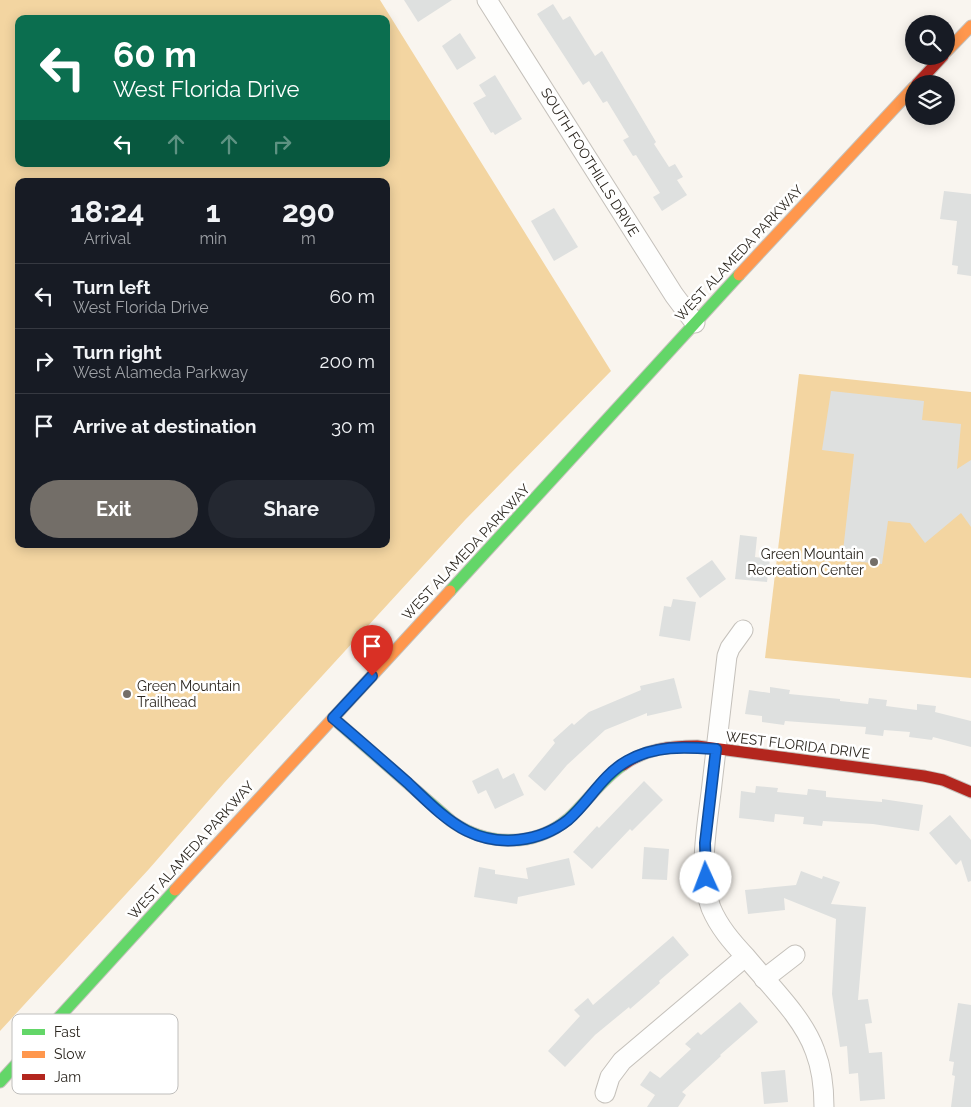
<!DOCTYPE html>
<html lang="en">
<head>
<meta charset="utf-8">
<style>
	:root { --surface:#171b24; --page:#242831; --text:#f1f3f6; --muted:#9ea1a6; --line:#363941; --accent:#736e68 }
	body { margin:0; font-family:Raleway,sans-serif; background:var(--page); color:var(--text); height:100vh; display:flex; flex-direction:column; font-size:19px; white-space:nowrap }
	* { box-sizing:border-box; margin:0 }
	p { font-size:16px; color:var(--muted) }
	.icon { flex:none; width:28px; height:28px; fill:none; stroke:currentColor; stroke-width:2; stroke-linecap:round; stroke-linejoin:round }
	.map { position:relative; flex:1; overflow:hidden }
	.sheet { position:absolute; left:15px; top:178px; width:375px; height:370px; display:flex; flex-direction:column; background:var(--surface); border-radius:10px; box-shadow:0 2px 12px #0003 }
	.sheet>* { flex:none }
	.hud { position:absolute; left:15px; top:15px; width:375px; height:152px; border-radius:10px; box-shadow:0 2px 12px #0003; background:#0b6e4f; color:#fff; overflow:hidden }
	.buttons { position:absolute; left:905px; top:15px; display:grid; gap:10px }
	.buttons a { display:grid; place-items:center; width:50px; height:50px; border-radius:50%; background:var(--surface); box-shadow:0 2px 12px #0003; font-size:25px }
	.pin { position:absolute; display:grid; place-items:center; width:42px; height:42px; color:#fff; margin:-51px -21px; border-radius:50% 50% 50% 0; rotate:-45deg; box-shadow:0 0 5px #0007 }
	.pin .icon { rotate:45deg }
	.me { position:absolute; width:55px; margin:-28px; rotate:358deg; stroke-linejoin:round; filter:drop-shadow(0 0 4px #0008) }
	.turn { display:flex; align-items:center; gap:18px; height:105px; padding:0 15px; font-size:22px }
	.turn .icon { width:65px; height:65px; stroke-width:2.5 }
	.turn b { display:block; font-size:35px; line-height:42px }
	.lanes { display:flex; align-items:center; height:48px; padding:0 15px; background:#0003; justify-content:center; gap:25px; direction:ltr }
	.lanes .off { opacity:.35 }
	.eta { display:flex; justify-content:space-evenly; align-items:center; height:85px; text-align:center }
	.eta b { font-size:30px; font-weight:700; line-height:35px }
	.cta { display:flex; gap:10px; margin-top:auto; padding:10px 15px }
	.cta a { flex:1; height:58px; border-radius:30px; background:var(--accent); color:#fff; font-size:20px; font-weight:700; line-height:58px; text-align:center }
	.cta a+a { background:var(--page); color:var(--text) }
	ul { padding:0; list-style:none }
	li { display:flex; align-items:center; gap:15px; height:65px; padding:0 15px; border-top:1px solid var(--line) }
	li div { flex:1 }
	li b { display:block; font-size:19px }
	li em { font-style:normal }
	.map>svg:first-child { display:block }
	.green { fill:#f3d5a1; fill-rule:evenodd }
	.building { fill:#dee0df }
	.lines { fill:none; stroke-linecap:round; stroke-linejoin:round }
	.street-casing { stroke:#c5c1bb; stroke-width:21 }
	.fast-casing { stroke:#c5c1bb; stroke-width:13 }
	.slow-casing { stroke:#c5c1bb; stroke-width:13 }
	.jam-casing { stroke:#c5c1bb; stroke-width:13 }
	.street { stroke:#fefefd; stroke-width:19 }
	.fast { stroke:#63d668; stroke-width:11 }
	.slow { stroke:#ff974d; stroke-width:11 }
	.jam { stroke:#b3261e; stroke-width:11 }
	.route-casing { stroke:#114b97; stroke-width:12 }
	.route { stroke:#1a73e8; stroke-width:9 }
	.poi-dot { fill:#736e68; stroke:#fff; stroke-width:2 }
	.labels { text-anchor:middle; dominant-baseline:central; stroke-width:5; stroke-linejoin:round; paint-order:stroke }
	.street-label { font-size:14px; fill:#2b261f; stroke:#fff }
	.poi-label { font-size:14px; fill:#2b261f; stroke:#fff; text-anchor:end }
	.key { fill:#fff; stroke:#bfbebc; stroke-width:1 }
	.key-label { font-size:14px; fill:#2b261f }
</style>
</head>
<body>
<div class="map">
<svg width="971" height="1107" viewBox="0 0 971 1107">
	<rect width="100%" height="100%" fill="#f9f5ef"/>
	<!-- green -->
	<g class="green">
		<path d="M0,0H380L611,371L465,520L224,783L149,869L0,1031ZM19,19H386V164H19ZM19,181H386V544H19Z"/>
		<path d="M799,374L971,392V678L765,658Z"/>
	</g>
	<!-- building -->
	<g class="building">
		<path d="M404,0H452L418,22Z"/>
		<path d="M553,4L563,20L570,16L595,56L602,51L656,142L654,144L669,167L675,164L683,177L677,180L687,195L662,211L653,197L660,193L636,155L633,156L623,140L629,137L607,101L603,103L589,81L583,85L537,14Z"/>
		<path d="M460,33L476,58L457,70L442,46Z"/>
		<path d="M495,75L522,119L495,135L493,132L491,133L473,103L486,96L479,85Z"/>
		<path d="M944,191L971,194V276L957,274L958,266L952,265L957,221L940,219Z"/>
		<path d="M554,208L578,247L554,261L531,221Z"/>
		<path d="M831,391L924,401L922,420L961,424L957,469L971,460V527L961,513L925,543L910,523L888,521L882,564L842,560L854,454L822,450Z"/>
		<path d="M740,535L757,537L755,557L770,559L767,582L735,579Z"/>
		<path d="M712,560L726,579L700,598L686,578Z"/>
		<path d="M673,599L696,602L690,641L659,636L664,606L671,607Z"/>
		<path d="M674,678L682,708L647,716V713L605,730L567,765L545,791L528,776L555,743L553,740L572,723L574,725L589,712L641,690L640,686Z"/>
		<path d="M770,687L790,690L789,694L840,699V701L868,704L869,698L887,700L886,706L917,710V704L936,706L935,712L971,721V747L933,737L932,740L909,737L910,732L884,730L883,736L865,734L866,727L785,721L784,725L762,722V716L745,714L749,690L770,693Z"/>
		<path d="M498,768L503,779L514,773L524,795L495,809L486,790L478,794L472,781Z"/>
		<path d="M644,781L663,800L632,831L630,829L592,869L573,852L597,826L599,828Z"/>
		<path d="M756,786L778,788L777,792L807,795L808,789L826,791V797L882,802V799L923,805L919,831L873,824L823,821L822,826L803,824L804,817L775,814L774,822L739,818L741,791L755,793Z"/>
		<path d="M950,815L971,840V881L968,882L961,860L956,865L929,833Z"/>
		<path d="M644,847L669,849L667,880L642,879Z"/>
		<path d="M569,858L575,885L518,897L517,904L474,897L479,867L495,870V874L528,879L526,868Z"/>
		<path d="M801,871L822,879L823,876L840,882L831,904L866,907L858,1000L868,999L872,1023L865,1024L869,1053L882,1052L885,1099L860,1101L858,1073L849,1074L847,1046L840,1047L832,994L836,919L784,898L785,910L748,914L745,890L796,885Z"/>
		<path d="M673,936L689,955L659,981L660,983L630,1009L629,1007L595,1035L565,1067L548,1051L580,1016L574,1010L588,998L593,1005Z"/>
		<path d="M740,1002L758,1022L720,1055L721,1056L682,1092L686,1095L678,1107H647L655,1095L640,1085L650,1071L660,1078L691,1049L685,1044L698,1032L701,1035Z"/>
		<path d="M958,1003L971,1005V1107H951L955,1076L952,1075L954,1062L949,1061Z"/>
		<path d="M785,1070L788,1102L764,1104L761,1072Z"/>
	</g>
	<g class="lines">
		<!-- street casing -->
		<g class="street-casing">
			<g id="street">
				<path d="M487,0L674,295L695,323"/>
				<path d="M743,630L730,648L727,656C722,698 717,741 712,784C708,822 697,871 711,908C719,927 732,942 746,957C769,985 803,1017 815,1051C822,1069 824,1088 824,1107"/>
				<path d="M764,979L795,955"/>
				<path d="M605,1093L610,1077L622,1061L745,957"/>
			</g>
		</g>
		<!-- fast casing -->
		<g class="fast-casing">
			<g id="fast">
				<path d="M450,591L739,275"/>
				<path d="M333,718L451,821C486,846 534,848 568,819C587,802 601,780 623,765"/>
				<path d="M0,1082L175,890"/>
			</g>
		</g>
		<!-- slow casing -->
		<g class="slow-casing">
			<g id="slow">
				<path d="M946,52L971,26"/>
				<path d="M739,275L914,87"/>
				<path d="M175,890L450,591"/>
			</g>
		</g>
		<!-- jam casing -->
		<g class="jam-casing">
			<g id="jam">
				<path d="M917,84L943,56"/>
				<path d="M623,765C645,749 670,746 697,746L924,776L943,780L971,792"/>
			</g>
		</g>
		<!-- street -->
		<use href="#street" class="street"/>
		<!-- fast -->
		<use href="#fast" class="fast"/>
		<!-- slow -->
		<use href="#slow" class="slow"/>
		<!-- jam -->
		<use href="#jam" class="jam"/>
	</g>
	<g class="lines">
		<!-- route casing -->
		<g class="route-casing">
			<path id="route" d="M372,676L333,718C358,739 383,761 408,783C426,800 445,820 467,831C499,847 540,842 568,820C589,802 602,775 627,761C656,745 684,747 716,749L705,843L706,878"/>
		</g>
		<!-- route -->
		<use href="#route" class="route"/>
	</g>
	<!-- markers -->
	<g class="poi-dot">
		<circle cx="874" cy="562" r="5"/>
		<circle cx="127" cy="694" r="5"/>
	</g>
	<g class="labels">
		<!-- street labels -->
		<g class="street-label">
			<text transform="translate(590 162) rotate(58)">SOUTH FOOTHILLS DRIVE</text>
			<text transform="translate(739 253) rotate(-47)">WEST ALAMEDA PARKWAY</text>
			<text transform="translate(466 552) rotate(-47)">WEST ALAMEDA PARKWAY</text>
			<text transform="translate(798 745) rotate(7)">WEST FLORIDA DRIVE</text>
			<text transform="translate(191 850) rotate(-48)">WEST ALAMEDA PARKWAY</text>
		</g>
		<!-- poi labels -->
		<g class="poi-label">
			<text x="864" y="554">Green Mountain<tspan x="864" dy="16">Recreation Center</tspan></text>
			<text x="137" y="686" text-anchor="start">Green Mountain<tspan x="137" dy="16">Trailhead</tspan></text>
		</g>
	</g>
	<!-- legend -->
	<rect x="12" y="1014" width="166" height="80" rx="8" class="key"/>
	<rect x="22" y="1029" width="23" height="6" fill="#63d668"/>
	<rect x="22" y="1051" width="23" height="7" fill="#ff974d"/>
	<rect x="22" y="1074" width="23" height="6" fill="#b3261e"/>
	<g class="key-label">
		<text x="54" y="1037">Fast</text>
		<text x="54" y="1059">Slow</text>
		<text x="54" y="1082">Jam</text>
	</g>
</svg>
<div class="buttons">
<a><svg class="icon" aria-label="search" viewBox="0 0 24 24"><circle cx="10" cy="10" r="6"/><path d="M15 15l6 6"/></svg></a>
<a><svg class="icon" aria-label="layers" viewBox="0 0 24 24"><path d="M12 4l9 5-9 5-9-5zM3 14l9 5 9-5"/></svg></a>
</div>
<div class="pin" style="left:372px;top:676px;background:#d93025"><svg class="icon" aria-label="arrive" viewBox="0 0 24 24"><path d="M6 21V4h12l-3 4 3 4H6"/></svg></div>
<svg class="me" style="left:706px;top:878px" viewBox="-20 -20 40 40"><circle r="19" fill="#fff"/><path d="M0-13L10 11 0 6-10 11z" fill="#1a73e8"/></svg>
<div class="hud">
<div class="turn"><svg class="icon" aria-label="left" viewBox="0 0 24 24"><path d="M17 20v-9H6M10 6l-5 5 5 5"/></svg><div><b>60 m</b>West Florida Drive</div></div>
<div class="lanes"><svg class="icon" aria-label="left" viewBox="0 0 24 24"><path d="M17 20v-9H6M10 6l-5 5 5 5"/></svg><svg class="icon off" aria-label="ahead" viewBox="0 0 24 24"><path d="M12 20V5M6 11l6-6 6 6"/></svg><svg class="icon off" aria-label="ahead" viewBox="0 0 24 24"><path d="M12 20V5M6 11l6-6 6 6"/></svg><svg class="icon off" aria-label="right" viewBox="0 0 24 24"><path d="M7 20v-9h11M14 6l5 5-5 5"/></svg></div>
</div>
<section class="sheet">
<div class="eta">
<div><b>18:24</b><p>Arrival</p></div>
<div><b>1</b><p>min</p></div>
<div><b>290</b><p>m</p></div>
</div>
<ul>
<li><svg class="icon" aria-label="left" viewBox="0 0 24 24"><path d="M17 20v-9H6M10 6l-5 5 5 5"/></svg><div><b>Turn left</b><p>West Florida Drive</p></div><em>60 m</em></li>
<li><svg class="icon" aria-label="right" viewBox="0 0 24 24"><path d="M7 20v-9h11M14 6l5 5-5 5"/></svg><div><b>Turn right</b><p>West Alameda Parkway</p></div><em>200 m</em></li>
<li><svg class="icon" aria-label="arrive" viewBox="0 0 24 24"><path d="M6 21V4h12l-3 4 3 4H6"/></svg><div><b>Arrive at destination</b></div><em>30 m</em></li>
</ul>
<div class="cta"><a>Exit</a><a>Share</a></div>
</section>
</div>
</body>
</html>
